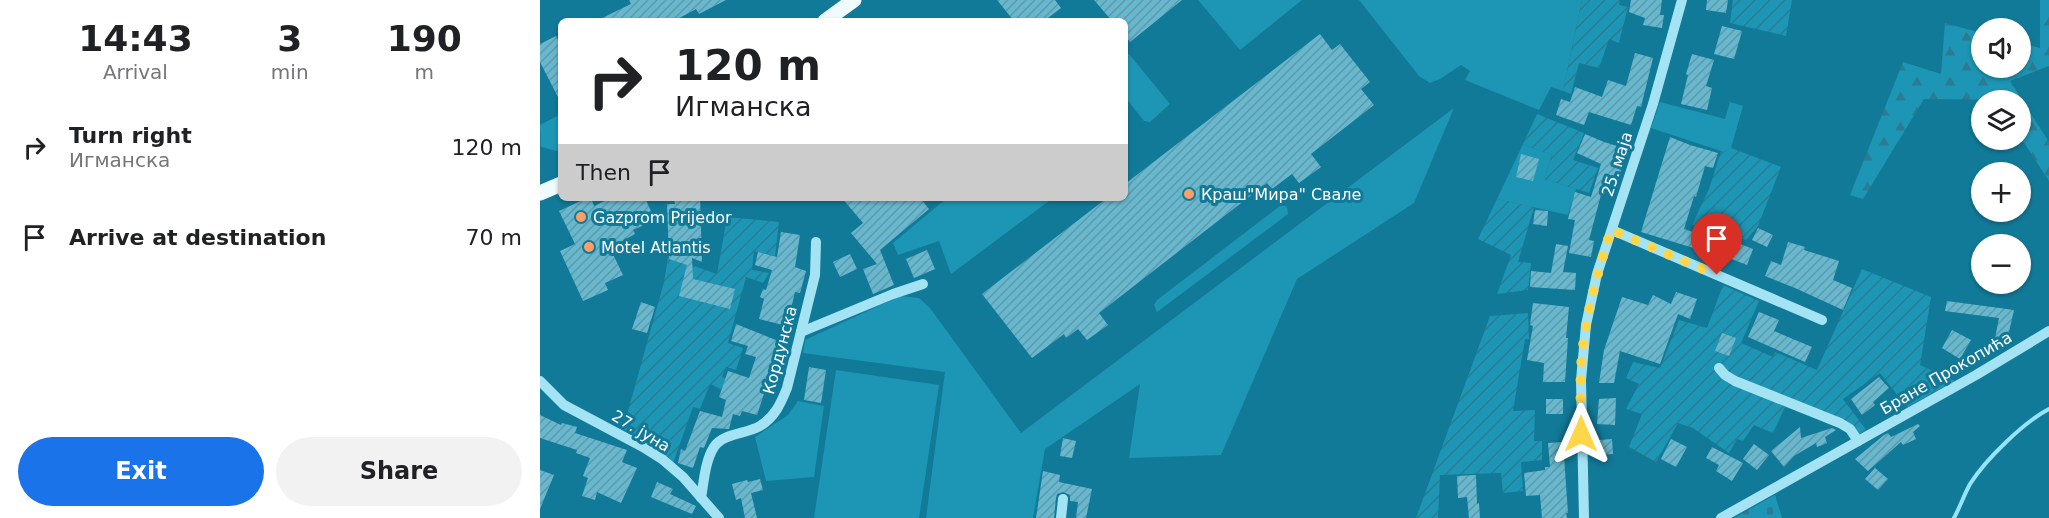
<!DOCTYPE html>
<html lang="en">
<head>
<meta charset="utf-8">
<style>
	:root { --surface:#fff; --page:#f2f2f2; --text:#202124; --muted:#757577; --accent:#1a73e8 }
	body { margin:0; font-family:"DejaVu Sans",sans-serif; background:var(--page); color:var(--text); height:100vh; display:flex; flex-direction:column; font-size:22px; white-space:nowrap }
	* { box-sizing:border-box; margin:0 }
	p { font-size:20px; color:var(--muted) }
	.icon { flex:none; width:33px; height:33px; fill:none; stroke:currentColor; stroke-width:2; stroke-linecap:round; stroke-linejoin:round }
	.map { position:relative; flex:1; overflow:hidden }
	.side { display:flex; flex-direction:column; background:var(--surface); width:540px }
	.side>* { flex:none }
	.top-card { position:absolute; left:18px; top:18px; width:570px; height:183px; border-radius:9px; box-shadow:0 2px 4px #0004; background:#fff; color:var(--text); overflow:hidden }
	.fabs { position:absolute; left:1431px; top:18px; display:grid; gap:12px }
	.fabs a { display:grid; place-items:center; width:60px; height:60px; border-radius:50%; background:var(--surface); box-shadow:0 2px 4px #0004; font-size:30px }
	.pin { position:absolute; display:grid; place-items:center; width:51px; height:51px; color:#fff; margin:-62px -26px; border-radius:50% 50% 50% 0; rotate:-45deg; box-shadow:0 0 6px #0007 }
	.pin .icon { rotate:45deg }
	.me { position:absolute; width:66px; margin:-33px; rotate:0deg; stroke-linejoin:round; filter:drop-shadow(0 0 4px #0008) }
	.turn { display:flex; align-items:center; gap:21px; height:126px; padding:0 18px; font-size:27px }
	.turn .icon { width:78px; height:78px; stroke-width:2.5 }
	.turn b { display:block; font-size:42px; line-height:51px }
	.then { display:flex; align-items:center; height:57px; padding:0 18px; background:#0003; gap:12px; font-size:22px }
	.eta { display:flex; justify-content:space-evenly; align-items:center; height:102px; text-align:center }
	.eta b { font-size:36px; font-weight:700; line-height:42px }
	.button { display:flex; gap:12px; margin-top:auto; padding:12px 18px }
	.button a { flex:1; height:69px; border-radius:36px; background:var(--accent); color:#fff; font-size:24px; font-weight:700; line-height:69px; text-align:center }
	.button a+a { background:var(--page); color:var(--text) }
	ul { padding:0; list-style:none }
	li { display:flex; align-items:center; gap:18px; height:90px; padding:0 18px }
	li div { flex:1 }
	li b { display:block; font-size:22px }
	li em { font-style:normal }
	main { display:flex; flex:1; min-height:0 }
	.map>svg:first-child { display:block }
	.grass { fill:#1d95b4 }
	.forest { fill:url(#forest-firs) }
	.cemetery { fill:url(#cemetery-stones) }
	.garden { fill:url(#garden-furrows) }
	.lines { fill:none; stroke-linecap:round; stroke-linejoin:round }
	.stream { stroke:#95e4f7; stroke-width:4 }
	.building { fill:url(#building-hatch) }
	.minor { stroke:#a3e3f4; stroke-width:10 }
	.major { stroke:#effbff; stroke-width:15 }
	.route { stroke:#ffd54a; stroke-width:10; stroke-dasharray:0 18 }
	.poi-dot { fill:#ff9e65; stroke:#117a98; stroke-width:2 }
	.labels { text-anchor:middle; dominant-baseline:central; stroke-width:6; stroke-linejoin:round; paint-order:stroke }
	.street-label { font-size:16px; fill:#fff; stroke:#117a98 }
	.poi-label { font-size:16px; fill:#fff; stroke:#117a98; text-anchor:start }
</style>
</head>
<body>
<main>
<section class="side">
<div class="eta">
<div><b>14:43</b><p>Arrival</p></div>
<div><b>3</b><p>min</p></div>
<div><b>190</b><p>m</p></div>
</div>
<ul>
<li><svg class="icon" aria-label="right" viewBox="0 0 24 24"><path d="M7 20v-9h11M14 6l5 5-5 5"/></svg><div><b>Turn right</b><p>Игманска</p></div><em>120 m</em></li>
<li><svg class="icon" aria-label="arrive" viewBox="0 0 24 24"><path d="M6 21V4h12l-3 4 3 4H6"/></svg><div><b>Arrive at destination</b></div><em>70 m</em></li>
</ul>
<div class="button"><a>Exit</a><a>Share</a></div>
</section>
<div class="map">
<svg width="1509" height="518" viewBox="0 0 1509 518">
	<defs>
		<pattern id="forest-firs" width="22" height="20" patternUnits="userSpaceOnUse" patternTransform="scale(1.5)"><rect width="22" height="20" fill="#1d95b4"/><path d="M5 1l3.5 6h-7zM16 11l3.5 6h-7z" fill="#2d7b90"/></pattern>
		<pattern id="cemetery-stones" width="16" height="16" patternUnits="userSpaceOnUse" patternTransform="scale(1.5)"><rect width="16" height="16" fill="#1d95b4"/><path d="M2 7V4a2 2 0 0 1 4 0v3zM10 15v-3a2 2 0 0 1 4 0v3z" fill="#2d7b90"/></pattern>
		<pattern id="garden-furrows" width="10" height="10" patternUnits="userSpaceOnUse" patternTransform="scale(1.5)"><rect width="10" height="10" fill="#1d95b4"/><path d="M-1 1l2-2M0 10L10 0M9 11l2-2" fill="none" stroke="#2d7b90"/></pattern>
		<pattern id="building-hatch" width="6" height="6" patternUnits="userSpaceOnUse" patternTransform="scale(1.5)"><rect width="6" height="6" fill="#67b8ce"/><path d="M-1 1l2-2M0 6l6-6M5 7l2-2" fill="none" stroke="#5f98a7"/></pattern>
	</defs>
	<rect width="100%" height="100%" fill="#117a98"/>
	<!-- grass -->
	<g class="grass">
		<path d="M658,0H762L700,50Z"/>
		<path d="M819,0H1042L1023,91L1011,87L999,110L925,80L930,71L921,65L900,79L890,83L879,76Z"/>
		<path d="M589,54L630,104L610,122L604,121L585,97V56Z"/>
		<path d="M1120,102L1185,119L1190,102L1203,106L1191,148L1184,152L1111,128Z"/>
		<path d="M914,108L874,203L757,279L681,455L589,458L600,384L505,449L493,518H386L405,372L263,353L265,340L360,296L379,298L390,308L481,433Z"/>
		<path d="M21,114V152L1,147L0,125Z"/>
		<path d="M983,144L1012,155L1004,179L1036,189L1028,215L957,199Z"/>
		<path d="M407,198H513L411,274L399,241L358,255L353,243Z"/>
		<path d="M740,206H745L747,207L748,214L617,312L614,305L617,300Z"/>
		<path d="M296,370L399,385L379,518H274Z"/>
		<path d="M258,401L284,406L274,477L226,481L215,437L248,415Z"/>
	</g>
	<!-- forest -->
	<path class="forest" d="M1500,0H1509V66L1470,81L1509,142V181L1481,138L1480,100L1384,99L1323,199L1310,195L1363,62L1401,74L1405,23L1441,33L1442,68H1480L1481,43L1500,48Z"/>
	<!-- cemetery -->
	<path class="cemetery" d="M1235,495L1242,518H1194Z"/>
	<!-- garden -->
	<g class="garden">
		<path d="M1042,0H1080L1079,5L1088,7L1079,43L1069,39L1059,68L1039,63L1031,94L1023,91Z"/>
		<path d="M1193,0H1252L1246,36L1190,23Z"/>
		<path d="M997,114L1044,133L1033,160L1058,168L1049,193L1004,179L1012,155L983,144Z"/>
		<path d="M1191,148L1241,167L1218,226L1206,240L1152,225L1169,189L1181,151L1184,152Z"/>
		<path d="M957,199L994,207L978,262L991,263L988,290L957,294L971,255L938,239Z"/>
		<path d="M187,217L239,222L235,256L214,251L212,270L229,273L223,283L206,277L188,343L203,348L196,370L186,367L182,377L193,381L189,393L170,384L160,409L153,407L133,463L117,450L83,429L124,282L128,257L177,274Z"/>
		<path d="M1322,269L1391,297L1380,365L1415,381L1367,407L1340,373L1303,399L1327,431L1313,439L1304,429L1245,407L1233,433L1214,425L1203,441L1197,439L1189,453L1153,428L1138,423L1116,462L1089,447L1102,414L1086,409L1099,384L1086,378L1093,362L1120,368L1139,320L1167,328L1183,285L1219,301L1201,343L1233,357L1235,352L1277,370Z"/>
		<path d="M988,313L989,339H985L973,411L995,410L994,441H1002V460L981,462L983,491L963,493L961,473L900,475L898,518H876L950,316Z"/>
	</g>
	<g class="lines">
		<!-- stream -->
		<path class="stream" d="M1414,518C1420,507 1424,495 1430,484C1446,459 1484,422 1509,409"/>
	</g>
	<!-- building -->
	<g class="building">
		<path d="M89,0H186L159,14L156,9L134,21H56L91,4Z"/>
		<path d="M457,0H515L521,8L504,21H474Z"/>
		<path d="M554,0H642L590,42L585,36V21H572Z"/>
		<path d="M1091,0H1122L1120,15H1124L1122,28L1103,25L1105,18L1089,12Z"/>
		<path d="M1167,0H1188L1186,13L1166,10Z"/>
		<path d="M1182,26L1202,31L1194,59L1174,54Z"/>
		<path d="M780,34L792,50L800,44L830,82L821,89L834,105L771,154L781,167L759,183L752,174L732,189L727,183L559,313L568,325L547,340L538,329L526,338L524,334L492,358L442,294L567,198H585V184Z"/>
		<path d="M16,36L21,46V103L0,62V44Z"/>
		<path d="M1095,53L1113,58L1101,107L1097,106L1091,125L1049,112L1044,125L1016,115L1021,99L1030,102L1035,87L1062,97L1068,80L1086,86Z"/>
		<path d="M1152,54L1174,60L1166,86L1172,88L1167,110L1141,104L1148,75L1146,74Z"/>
		<path d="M1045,134L1064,142L1087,149L1074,195L1062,191L1049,240L1054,241L1051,257L1029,253L1035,220L1028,219L1035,192L1051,197L1061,164L1037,153Z"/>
		<path d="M1130,137L1150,145L1178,153L1173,168L1165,166L1156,197L1154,196L1144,229L1162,235L1157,249L1101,232Z"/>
		<path d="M981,154L999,159L993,181L976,177Z"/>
		<path d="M47,198H51L54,206L71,198H105L115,220L93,230L95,234L70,248L83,275L65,283L68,290L43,301L20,251L35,244L19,211Z"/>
		<path d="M160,198L162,262L152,258L153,279L195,289L190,309L139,296L147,265L129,259L127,204H135L134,199Z"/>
		<path d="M302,198H380L389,209L340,250L354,285L333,294L323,269L337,264L311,233L323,223Z"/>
		<path d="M995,210L1008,211L1007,226L993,224Z"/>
		<path d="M1218,228L1233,235L1227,247L1212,240Z"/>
		<path d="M241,232L260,235L255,267L266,271L260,293L255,292L247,326L219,319L224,299L220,297L223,289L226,290L232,270L215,265L218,252L237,257Z"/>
		<path d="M1195,242L1213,249L1207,265L1189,258Z"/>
		<path d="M1248,242L1265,247L1264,250L1299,261L1293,280L1312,288L1303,310L1255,288L1225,276L1231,261L1241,265Z"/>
		<path d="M1016,244L1028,246L1023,272L1036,273L1035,290L990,287L991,271L1011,273Z"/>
		<path d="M387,250L395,269L374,278L366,259Z"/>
		<path d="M310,254L317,269L300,277L293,262Z"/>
		<path d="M1136,292L1157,299L1150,319L1138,314L1120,364L1080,351L1074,383H1059L1064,350L1082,297L1108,305L1113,295L1131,304Z"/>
		<path d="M1407,301L1474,310L1466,345L1454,343L1459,318L1405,311Z"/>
		<path d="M101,302L115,307L107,333L92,329Z"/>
		<path d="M993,303L1029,307L1026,338H1028L1025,382H1003L1004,363L987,360L993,326L990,325Z"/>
		<path d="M1219,312L1239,320L1234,331L1272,347L1265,362L1208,337Z"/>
		<path d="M196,324L241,342L217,415L202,411L200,416L193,414L189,429L172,428L164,448L160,447L153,468L138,463L141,449L145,451L160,411L182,417L186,400L179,397L188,371L209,378L216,357L205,354L208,346L191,341Z"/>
		<path d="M1412,330L1431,340L1420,359L1402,348Z"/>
		<path d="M1182,333L1196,338L1189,356L1175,351Z"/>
		<path d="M269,367L286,370L281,403L264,400Z"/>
		<path d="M1339,377L1349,388L1333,402L1335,405L1322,415L1311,399Z"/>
		<path d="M1076,398L1075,425L1057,424L1059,399Z"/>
		<rect x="1006" y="399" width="17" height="15"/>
		<path d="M0,415L21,425L22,423L37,427L35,433L87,450L82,462L97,468L81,503L57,492L55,500L42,496L48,478L43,476L50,458L36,453L37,450L0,438Z"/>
		<path d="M1378,424L1380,426L1373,432L1376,439L1363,445L1361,442L1328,471L1315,459L1344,435L1348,433L1351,437Z"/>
		<path d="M1260,427L1261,438L1292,428L1296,430L1285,437L1287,443L1277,447L1276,443L1254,456L1244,467L1231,451Z"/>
		<path d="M523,438L536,441L532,458L520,456Z"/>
		<path d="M1072,439L1073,454L1060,455L1059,440Z"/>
		<path d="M1131,439L1147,447L1136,467L1121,459Z"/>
		<path d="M1023,442L1028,513H1026L1027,518H1002L1000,495L986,496L984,473L1005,470V467H1010L1008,443Z"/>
		<path d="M1214,444L1229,455L1217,470L1203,459Z"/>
		<path d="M1172,447L1203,463L1192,481L1176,471L1179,465L1166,458Z"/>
		<path d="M1335,468L1348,479L1338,490L1325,479Z"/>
		<path d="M0,470L14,475L0,509Z"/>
		<path d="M503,471L520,475L519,482L552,489L546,518H536L538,502L530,501V495L523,492L517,494L516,498L514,518H496Z"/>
		<path d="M936,475L937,504L939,503L940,518H929L927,497L918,498L917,476Z"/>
		<path d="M220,479L223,490L211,493L217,518H205L201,498L196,500L192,484L207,480L208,482Z"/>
		<path d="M117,482L133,489L130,494L156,506L152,514L111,497Z"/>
	</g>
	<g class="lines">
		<!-- minor -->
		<g class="minor">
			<path d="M1072,230L1282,320"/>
			<path d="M261,332L353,294L383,284"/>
			<path d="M1179,368L1185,375L1195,381L1300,423L1310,429L1318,441"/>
			<path d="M0,381L24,405L103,447L122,459L143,477L179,518"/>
			<path d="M161,498C164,481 165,461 174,447C183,433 207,434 220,426C235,417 241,403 247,388L275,275L276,242"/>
			<path d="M521,518L523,499"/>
			<path d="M1044,518L1041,380L1046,325L1057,274L1113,104L1142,0"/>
			<path d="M1181,518L1436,375L1509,331"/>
		</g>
		<!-- major -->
		<g class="major">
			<path d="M285,21L314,0"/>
			<path d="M0,193L21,184"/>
		</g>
	</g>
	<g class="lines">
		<!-- route -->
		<path class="route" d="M1041,434C1041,405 1039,375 1043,346C1048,306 1059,268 1071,230L1177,275"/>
	</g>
	<!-- markers -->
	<g class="poi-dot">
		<circle cx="649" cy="194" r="6"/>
		<circle cx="41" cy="217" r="6"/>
		<circle cx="49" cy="247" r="6"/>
	</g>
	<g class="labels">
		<!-- street labels -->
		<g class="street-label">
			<text transform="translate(1077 164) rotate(-72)">25. маја</text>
			<text transform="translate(240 350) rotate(-75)">Кордунска</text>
			<text transform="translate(1406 373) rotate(-30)">Бране Прокопића</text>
			<text transform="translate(101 431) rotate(31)">27. јуна</text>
		</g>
		<!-- poi labels -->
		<g class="poi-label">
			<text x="661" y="194">Краш"Мира" Свале</text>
			<text x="53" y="217">Gazprom Prijedor</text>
			<text x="61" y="247">Motel Atlantis</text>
		</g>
	</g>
</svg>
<div class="fabs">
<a><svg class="icon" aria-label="sound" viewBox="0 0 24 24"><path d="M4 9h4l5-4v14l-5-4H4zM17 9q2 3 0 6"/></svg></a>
<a><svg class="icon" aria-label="layers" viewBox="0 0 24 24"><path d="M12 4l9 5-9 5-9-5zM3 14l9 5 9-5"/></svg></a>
<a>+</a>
<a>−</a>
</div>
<div class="pin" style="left:1177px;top:275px;background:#d93025"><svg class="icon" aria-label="arrive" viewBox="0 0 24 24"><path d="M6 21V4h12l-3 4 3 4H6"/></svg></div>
<svg class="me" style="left:1041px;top:434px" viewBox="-20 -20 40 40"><path d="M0-17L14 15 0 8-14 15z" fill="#ffd54a" stroke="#fff" stroke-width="4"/></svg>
<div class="top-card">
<div class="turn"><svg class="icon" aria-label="right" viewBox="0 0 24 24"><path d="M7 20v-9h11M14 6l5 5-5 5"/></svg><div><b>120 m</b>Игманска</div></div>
<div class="then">Then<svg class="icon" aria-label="arrive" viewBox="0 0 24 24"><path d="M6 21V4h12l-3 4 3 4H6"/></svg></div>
</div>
</div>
</main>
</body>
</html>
